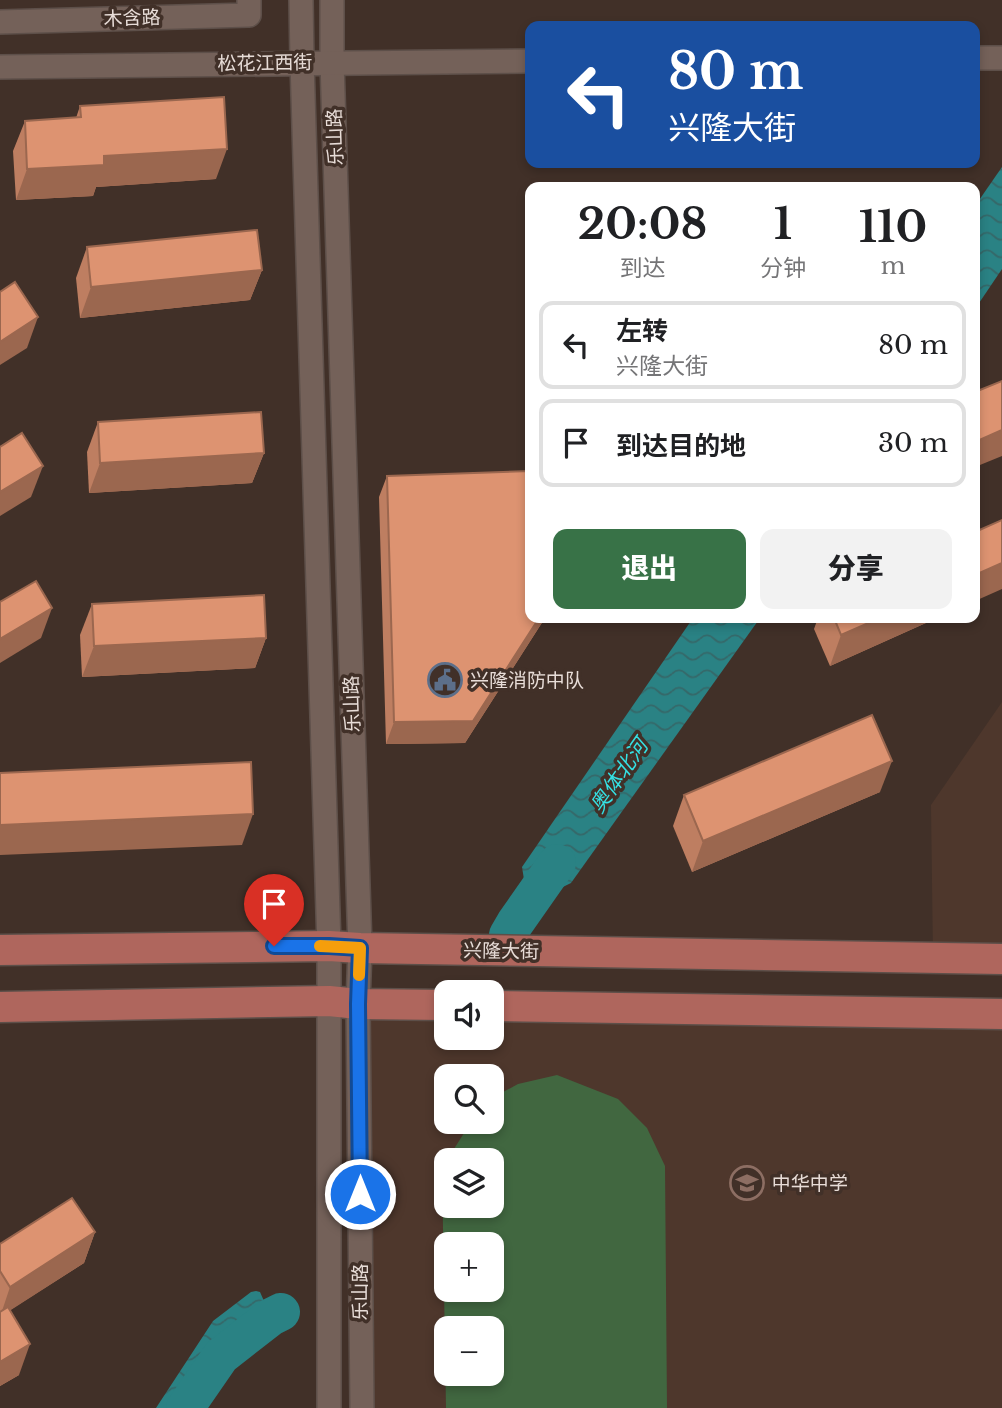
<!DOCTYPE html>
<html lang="zh">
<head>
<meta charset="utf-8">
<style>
	:root { --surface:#fff; --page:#f2f2f2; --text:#202124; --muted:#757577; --line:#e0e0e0; --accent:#387247 }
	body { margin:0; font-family:"Libre Baskerville","Noto Sans SC",serif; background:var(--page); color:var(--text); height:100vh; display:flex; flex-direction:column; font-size:26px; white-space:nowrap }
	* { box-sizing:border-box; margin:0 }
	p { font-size:23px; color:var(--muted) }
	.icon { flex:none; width:38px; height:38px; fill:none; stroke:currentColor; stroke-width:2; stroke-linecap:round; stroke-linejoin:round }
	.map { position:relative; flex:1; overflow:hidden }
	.drawer { position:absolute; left:525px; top:182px; width:455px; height:441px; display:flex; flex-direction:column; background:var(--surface); border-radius:14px; box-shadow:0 4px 10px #0003 }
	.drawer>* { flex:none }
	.guide { position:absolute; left:525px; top:21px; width:455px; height:147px; border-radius:14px; box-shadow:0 4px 10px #0003; background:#1a4fa0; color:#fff; overflow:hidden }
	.fabs { position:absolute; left:434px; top:980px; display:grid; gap:14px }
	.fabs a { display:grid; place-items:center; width:70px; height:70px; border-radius:14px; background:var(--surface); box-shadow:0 4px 10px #0003; font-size:35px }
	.pin { position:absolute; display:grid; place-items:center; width:60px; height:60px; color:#fff; margin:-72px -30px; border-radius:50% 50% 50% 0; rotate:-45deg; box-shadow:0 0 7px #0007 }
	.pin .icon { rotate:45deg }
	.me { position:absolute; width:77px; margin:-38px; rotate:0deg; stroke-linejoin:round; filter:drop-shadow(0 0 5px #0008) }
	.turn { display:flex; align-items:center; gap:24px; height:147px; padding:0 28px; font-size:32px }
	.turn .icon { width:91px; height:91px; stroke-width:2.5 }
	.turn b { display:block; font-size:49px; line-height:60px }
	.eta { display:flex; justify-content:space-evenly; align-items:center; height:119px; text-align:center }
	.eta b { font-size:42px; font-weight:800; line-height:49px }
	.action { display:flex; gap:14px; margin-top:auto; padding:14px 28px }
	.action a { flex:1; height:80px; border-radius:14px; background:var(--accent); color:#fff; font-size:28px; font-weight:800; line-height:80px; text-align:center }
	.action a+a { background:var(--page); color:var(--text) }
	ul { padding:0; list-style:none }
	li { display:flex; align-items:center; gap:21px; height:88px; margin:0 14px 10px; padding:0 14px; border:4px solid var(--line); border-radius:14px }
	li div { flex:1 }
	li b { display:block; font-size:26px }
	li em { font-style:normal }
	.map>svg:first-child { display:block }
	.built { fill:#4e372c; fill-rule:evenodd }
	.pitch { fill:#416740; fill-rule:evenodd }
	.water { fill:url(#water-waves) }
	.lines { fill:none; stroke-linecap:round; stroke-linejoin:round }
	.river { stroke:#2a8284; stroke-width:38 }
	.minor-casing { stroke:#5d4f49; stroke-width:26 }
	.major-casing { stroke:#5d4f49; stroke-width:33 }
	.minor { stroke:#746159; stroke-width:23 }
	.major { stroke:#af665d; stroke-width:30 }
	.wall { fill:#be7e61 }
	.shaded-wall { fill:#9b674f }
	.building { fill:#dd9371; stroke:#9b674f; stroke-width:2 }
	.route-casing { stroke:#114b97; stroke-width:18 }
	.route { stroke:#1a73e8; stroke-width:12 }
	.slow { stroke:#f59e0b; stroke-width:12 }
	.labels { text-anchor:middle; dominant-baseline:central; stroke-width:7; stroke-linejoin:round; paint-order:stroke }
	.street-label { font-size:19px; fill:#e8ddd8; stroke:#413028 }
	.poi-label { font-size:19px; fill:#e8ddd8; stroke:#413028; text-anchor:start }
	.water-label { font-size:21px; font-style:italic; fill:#35e0e3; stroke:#413028 }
</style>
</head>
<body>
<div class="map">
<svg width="1002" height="1408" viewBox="0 0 1002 1408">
	<defs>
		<pattern id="water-waves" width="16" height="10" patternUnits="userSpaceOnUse" patternTransform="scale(1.75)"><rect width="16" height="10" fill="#2a8284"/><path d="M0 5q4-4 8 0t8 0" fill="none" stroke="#356869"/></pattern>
	</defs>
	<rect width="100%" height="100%" fill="#413028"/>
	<!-- built -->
	<g class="built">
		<path d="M1002,702V959L933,957L931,805Z"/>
		<path d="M358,997L446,999V1038H492V1000L1002,1011V1408H364ZM446,1076H492V1122H446ZM446,1160H492V1206H446ZM446,1244H492V1290H446ZM446,1328H492V1374H446Z"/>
	</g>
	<!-- pitch -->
	<path class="pitch" d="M557,1075L618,1099L647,1128L665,1166L667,1408H446L442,1168L446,1162V1206H492V1160H447L471,1122H492V1098L518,1084ZM446,1244H492V1290H446ZM446,1328H492V1374H446Z"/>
	<!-- water -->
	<g class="water">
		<path d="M1002,167V269L975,309V206Z"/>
		<path d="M693,618H760L571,883L528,904L522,867Z"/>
		<path d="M256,1291L260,1292L271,1317L262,1341L240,1360L205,1408H156L213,1321L251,1292Z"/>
	</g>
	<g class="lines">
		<!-- river -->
		<g class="river">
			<path d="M508,935L515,923L557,863"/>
			<path d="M185,1408L221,1356L271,1317L281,1312"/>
		</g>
		<!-- minor casing -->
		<g class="minor-casing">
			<g id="minor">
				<path d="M301,0L302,62L329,946V1408"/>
				<path d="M332,0V62L360,948L358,1004L362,1408"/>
				<path d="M0,22L249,15V0"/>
				<path d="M975,58H1002"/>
				<path d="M0,67L530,61"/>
			</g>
		</g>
		<!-- major casing -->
		<g class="major-casing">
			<g id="major">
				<path d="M0,950L329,946L360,948L1002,959"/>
				<path d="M492,1006L1002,1014"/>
				<path d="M0,1007L329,1001L358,1004L446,1005"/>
			</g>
		</g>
		<!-- minor -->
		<use href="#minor" class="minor"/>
		<!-- major -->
		<use href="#major" class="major"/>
	</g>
	<!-- wall -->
	<g class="wall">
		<path d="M80,106L216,179L96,187L93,196L16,200L13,151L25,121L76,118Z"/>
		<path d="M87,247L262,270L250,300L80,318L76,278Z"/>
		<path d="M98,422L264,453L252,483L89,493L87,452Z"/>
		<path d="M387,476L530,618H545L465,743L386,744L379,497Z"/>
		<path d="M92,604L266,638L255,668L82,677L80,635Z"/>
		<path d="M818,618H937L830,666L814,629Z"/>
		<path d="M880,792L692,872L673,826L684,795Z"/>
		<path d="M95,1232L84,1263L10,1310L19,1375L0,1386V1244Z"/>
	</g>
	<!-- shaded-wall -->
	<g class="shaded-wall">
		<path d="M227,149L216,179L96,187L93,196L16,200L27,169L104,156Z"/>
		<path d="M262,270L250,300L80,318L91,287Z"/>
		<path d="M38,317L27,348L0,365V342Z"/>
		<path d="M1002,430V456L975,467V442Z"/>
		<path d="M264,453L252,483L89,493L100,463Z"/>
		<path d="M43,466L31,497L0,516V492Z"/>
		<path d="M1002,563V589L975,601V575Z"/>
		<path d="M52,608L41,638L0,663V639Z"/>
		<path d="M539,618H545L465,743L386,744L394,722Z"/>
		<path d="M880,618H937L830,666L841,635Z"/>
		<path d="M266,638L255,668L82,677L94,646Z"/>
		<path d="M892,761L880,792L692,872L703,841Z"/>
		<path d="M253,814L242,845L0,855V825Z"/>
		<path d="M95,1232L84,1263L0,1317L10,1287Z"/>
		<path d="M30,1344L19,1375L0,1386V1362Z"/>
	</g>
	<!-- building -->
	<g class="building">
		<path d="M224,97L227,149L104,156V165L27,169L25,121L81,117L80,106Z"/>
		<path d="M257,230L262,270L91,287L87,247Z"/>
		<path d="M15,282L38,317L0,342V292Z"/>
		<path d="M1002,381V430L975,442V392Z"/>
		<path d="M261,412L264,453L100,463L98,422Z"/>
		<path d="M22,433L43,466L0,492V447Z"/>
		<path d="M530,471V618H539L473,721L394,722L387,476Z"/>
		<path d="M1002,520V563L975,575V532Z"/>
		<path d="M36,581L52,608L0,639V602Z"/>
		<path d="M264,595L266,638L94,646L92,604Z"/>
		<path d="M834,618H880L841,635Z"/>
		<path d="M872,715L892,761L703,841L684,795Z"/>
		<path d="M251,762L253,814L0,825V773Z"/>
		<path d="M72,1198L95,1232L10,1287L0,1271V1244Z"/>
		<path d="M8,1307L30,1344L0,1362V1312Z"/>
	</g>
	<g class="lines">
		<!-- route casing -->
		<g class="route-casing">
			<path id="route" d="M274,946H329L360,948L358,1004L360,1194"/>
		</g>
		<!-- route -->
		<use href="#route" class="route"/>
		<!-- slow -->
		<path class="slow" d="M320,946L360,948L359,975"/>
	</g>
	<!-- icons -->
	<defs>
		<g id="civic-ring" transform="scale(1.75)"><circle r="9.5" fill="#413028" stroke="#5c6f8a" stroke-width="1.5"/><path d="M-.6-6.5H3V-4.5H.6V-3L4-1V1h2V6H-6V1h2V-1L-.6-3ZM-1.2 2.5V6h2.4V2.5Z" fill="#5c6f8a"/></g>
		<g id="school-ring" transform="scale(1.75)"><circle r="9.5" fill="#413028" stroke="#8d6e63" stroke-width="1.5"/><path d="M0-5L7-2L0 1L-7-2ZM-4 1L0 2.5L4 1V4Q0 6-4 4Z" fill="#8d6e63"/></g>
	</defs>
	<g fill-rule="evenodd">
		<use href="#civic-ring" x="445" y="680"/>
		<use href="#school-ring" x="747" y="1183"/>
	</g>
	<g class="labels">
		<!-- street labels -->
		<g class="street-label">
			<text transform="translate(132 18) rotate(-2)">木含路</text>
			<text transform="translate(265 63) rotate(-1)">松花江西街</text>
			<text transform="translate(335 137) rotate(-92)">乐山路</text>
			<text transform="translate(352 704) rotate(-92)">乐山路</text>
			<text transform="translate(501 951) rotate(1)">兴隆大街</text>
			<text transform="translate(360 1292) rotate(-90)">乐山路</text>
		</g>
		<!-- poi labels -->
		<g class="poi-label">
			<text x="470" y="680">兴隆消防中队</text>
			<text x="772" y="1183">中华中学</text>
		</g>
		<!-- water labels -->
		<g class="water-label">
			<text transform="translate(619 776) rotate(-55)">奥体北河</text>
		</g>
	</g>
</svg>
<div class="fabs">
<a><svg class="icon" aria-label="sound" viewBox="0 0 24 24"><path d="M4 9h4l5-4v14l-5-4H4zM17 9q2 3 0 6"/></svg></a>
<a><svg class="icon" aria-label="search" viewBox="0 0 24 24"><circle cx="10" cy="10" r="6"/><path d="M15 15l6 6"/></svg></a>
<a><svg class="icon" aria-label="layers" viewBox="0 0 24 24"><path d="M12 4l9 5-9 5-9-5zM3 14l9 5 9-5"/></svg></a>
<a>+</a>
<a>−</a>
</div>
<div class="pin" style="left:274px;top:946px;background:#d93025"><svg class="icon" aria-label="arrive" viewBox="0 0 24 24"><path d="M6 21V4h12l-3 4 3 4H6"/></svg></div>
<svg class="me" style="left:360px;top:1194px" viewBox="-20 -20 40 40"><circle r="17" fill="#1a73e8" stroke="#fff" stroke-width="3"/><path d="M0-11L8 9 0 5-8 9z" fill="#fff"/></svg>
<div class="guide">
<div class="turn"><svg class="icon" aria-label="left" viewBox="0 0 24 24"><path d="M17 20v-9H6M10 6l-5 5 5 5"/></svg><div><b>80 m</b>兴隆大街</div></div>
</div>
<section class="drawer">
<div class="eta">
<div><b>20:08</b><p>到达</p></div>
<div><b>1</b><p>分钟</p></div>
<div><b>110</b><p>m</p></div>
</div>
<ul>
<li><svg class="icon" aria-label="left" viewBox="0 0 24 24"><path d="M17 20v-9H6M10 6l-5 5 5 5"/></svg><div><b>左转</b><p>兴隆大街</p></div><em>80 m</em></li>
<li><svg class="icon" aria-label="arrive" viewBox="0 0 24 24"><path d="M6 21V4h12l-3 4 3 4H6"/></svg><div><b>到达目的地</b></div><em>30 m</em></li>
</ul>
<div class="action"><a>退出</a><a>分享</a></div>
</section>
</div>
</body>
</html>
